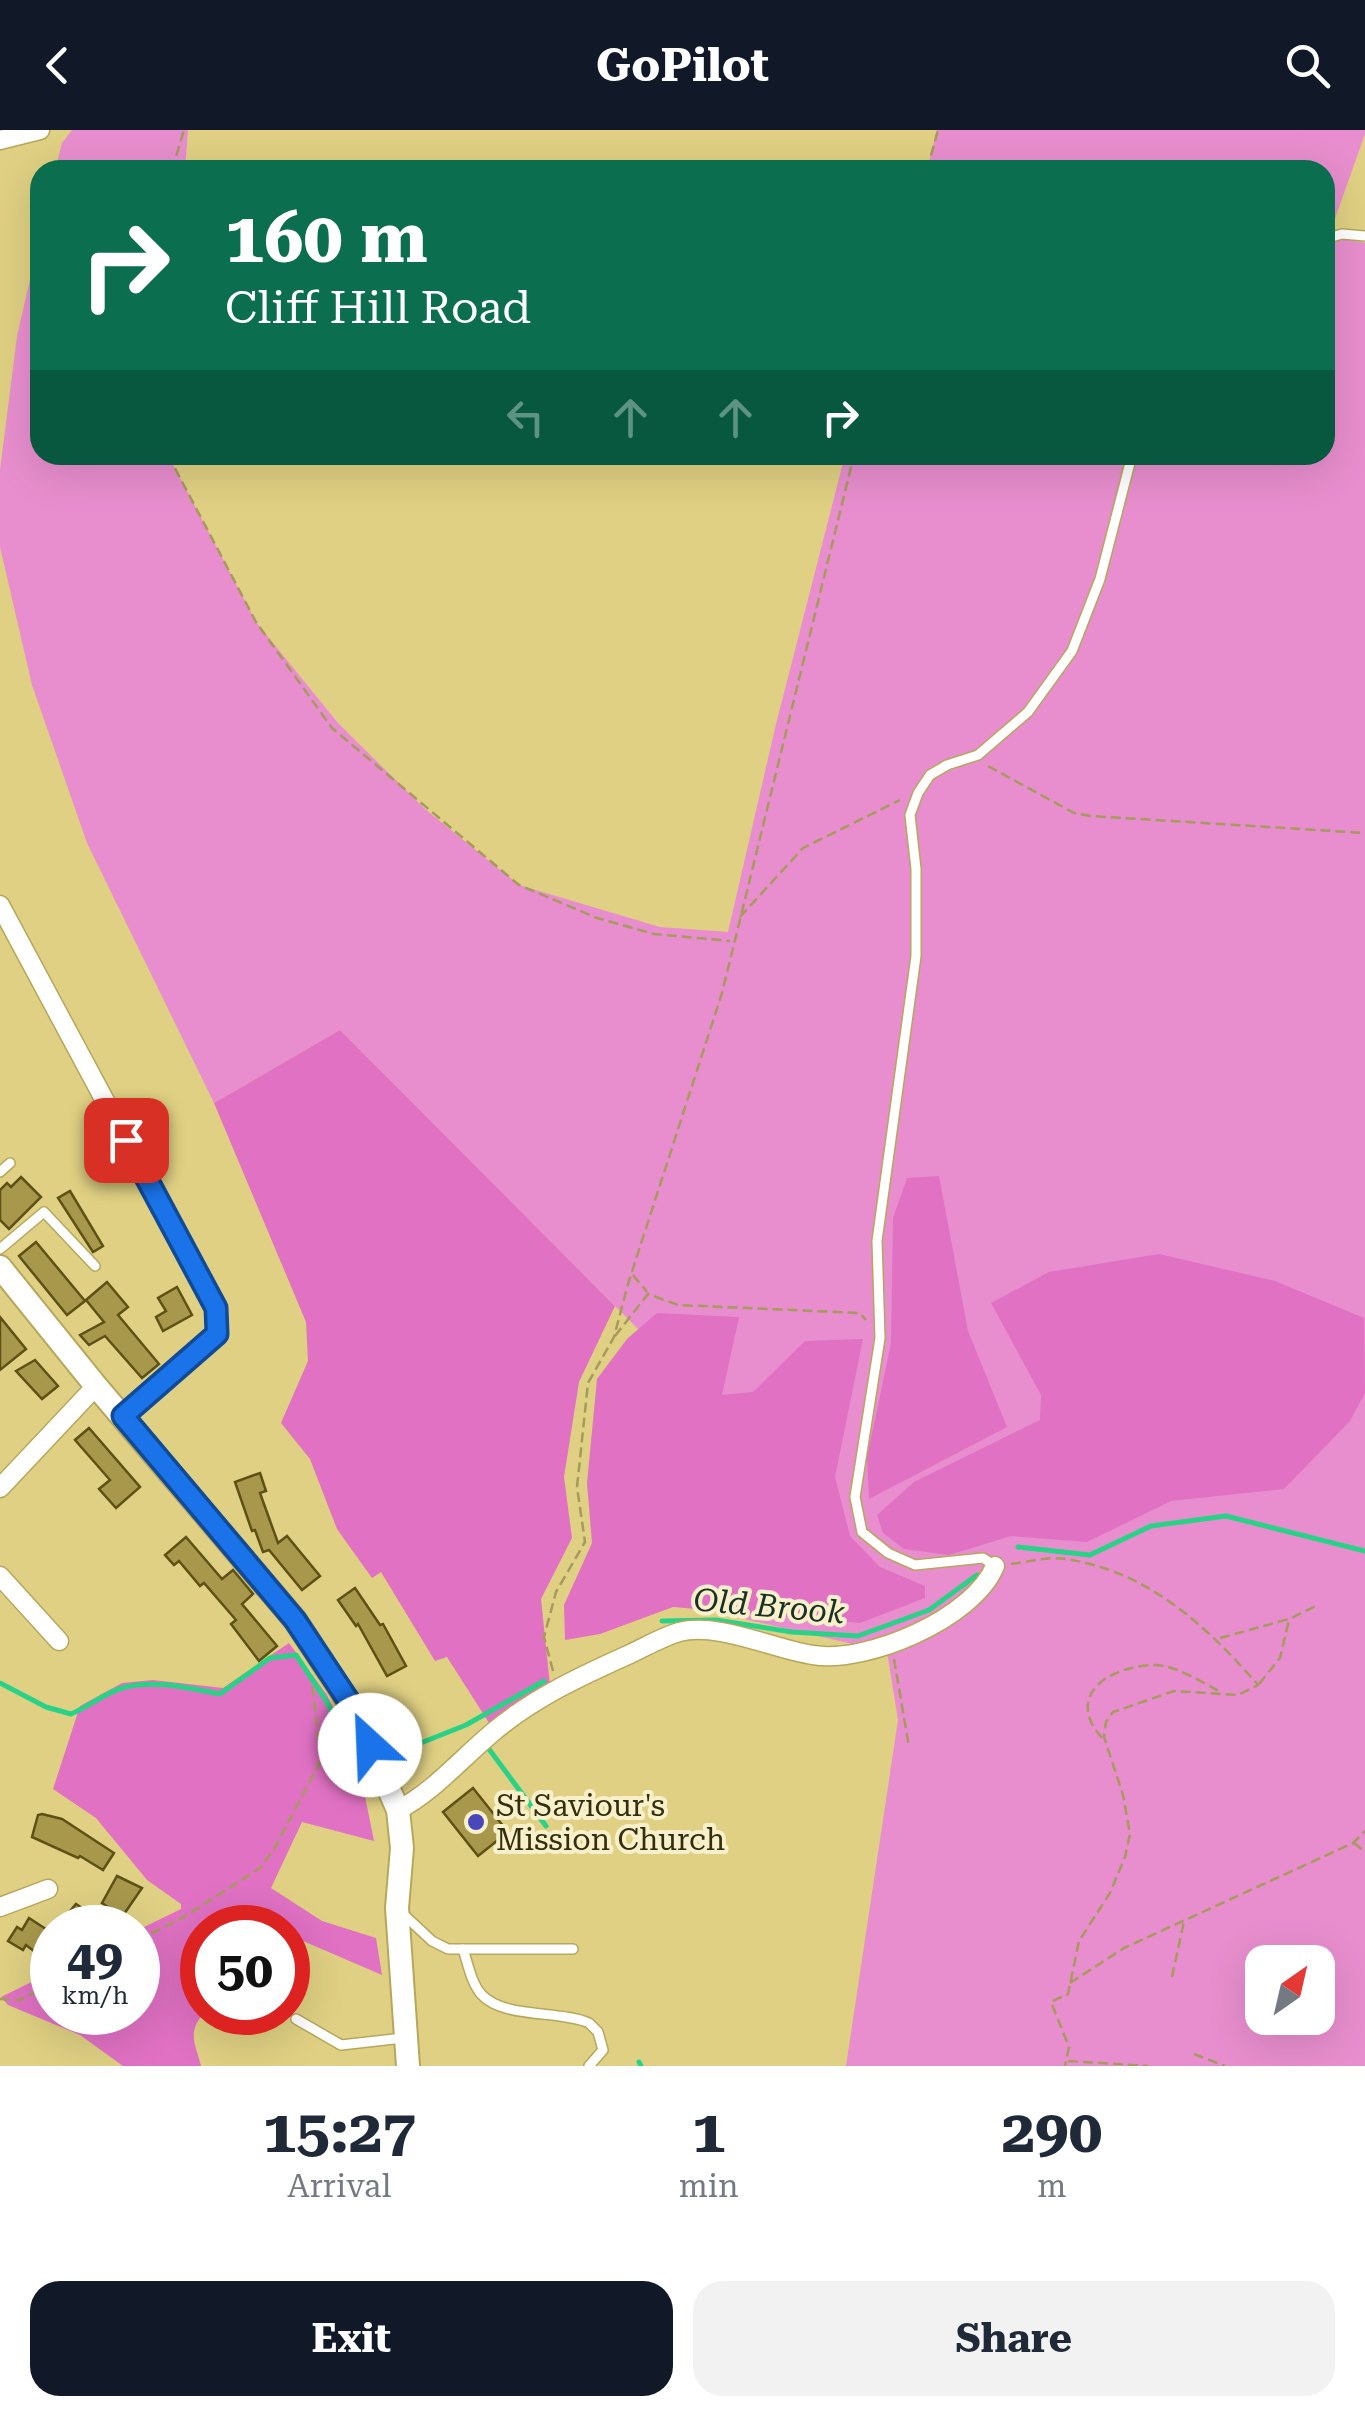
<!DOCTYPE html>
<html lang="en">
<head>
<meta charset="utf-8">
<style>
	:root { --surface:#fff; --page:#f2f2f3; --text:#1f2937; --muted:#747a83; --accent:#111827 }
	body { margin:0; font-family:"Roboto Serif",serif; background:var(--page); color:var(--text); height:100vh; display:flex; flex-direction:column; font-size:38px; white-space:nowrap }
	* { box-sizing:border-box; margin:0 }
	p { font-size:32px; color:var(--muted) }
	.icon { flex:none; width:55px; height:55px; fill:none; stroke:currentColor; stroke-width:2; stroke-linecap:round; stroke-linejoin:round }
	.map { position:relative; height:1936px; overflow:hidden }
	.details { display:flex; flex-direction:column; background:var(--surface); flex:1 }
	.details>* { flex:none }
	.banner { position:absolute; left:30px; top:30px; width:1305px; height:305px; border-radius:30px; box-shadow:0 10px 40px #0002; background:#0b6e4f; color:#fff; overflow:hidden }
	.needle { width:65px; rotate:34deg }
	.tools { position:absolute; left:1245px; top:1815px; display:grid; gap:20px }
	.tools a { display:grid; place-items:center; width:90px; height:90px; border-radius:20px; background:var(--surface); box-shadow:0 10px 40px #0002; font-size:50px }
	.speed { position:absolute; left:30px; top:1775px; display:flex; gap:20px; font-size:50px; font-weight:700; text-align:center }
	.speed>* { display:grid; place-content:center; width:130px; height:130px; border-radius:50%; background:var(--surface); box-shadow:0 10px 40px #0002; line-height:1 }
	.speed small { font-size:25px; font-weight:400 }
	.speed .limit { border:15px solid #d22; background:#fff; color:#111 }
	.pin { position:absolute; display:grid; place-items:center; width:85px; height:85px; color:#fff; margin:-42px; border-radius:20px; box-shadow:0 5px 15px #0006 }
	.me { position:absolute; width:110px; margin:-55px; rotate:335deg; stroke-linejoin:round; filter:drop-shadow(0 0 8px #0008) }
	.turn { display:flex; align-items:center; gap:35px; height:210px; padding:0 30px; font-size:45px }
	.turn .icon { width:130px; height:130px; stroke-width:2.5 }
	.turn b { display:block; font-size:70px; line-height:85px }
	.lanes { display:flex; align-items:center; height:95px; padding:0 30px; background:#0003; justify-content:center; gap:50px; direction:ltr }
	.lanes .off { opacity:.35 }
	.eta { display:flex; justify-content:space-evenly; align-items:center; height:170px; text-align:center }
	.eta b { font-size:60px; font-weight:700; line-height:70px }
	.button { display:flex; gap:20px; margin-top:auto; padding:20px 30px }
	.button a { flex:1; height:115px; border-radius:30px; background:var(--accent); color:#fff; font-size:40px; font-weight:700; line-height:115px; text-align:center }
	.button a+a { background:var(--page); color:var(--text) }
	header { display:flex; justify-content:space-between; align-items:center; height:130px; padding:0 30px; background:var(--accent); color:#fff; font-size:45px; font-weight:700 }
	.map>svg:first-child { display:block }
	.green { fill:#e88ece; fill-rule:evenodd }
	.forest { fill:#e071c3 }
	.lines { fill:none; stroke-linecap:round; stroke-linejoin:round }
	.stream { stroke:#2ad288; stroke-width:5 }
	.building { fill:#a7984c; stroke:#5d5115; stroke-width:2.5 }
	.lane-casing { stroke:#b6a75b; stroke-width:12 }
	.street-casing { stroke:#b6a75b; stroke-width:21 }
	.secondary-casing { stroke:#b6a75b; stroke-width:26 }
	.path { stroke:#a69a5c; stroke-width:2.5; stroke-dasharray:10 5; stroke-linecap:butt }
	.lane { stroke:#fff; stroke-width:9 }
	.street { stroke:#fff; stroke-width:18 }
	.secondary { stroke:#fff; stroke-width:22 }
	.route-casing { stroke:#114b97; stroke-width:25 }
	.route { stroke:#1a73e8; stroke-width:18 }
	.poi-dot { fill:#4a47bd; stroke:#f8f0cb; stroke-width:4 }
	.labels { text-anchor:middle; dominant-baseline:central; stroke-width:8; stroke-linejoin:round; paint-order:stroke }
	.poi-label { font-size:30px; fill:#342e0d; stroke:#f8f0cb; text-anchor:start }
	.water-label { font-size:32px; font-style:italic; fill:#1a3225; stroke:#f8f0cb }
</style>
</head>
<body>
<header><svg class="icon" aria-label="back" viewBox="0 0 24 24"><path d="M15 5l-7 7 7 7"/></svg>GoPilot<svg class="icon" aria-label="search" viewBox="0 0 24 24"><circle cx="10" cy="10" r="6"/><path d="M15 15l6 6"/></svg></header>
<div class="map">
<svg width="1365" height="1936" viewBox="0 0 1365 1936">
	<rect width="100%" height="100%" fill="#dfd083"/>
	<!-- green -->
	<g class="green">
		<path d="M72,0H188L185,40H55L62,13Z"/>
		<path d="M937,0H1365V4L1333,94L1325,97V40H927Z"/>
		<path d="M40,106V325H168L256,492L338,593L425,679L519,755L660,797L728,802L776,594L845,325H1325V114L1344,109L1365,113V1936H846L898,1590L887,1522L701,1479L661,1222L340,900L214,973L87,713L32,555L0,417V340L17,206ZM1262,1832H1318V1888H1262Z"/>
	</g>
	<!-- forest -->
	<g class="forest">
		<path d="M340,900L615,1176L579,1252L564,1347L572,1408L541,1469L550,1555L491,1596L447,1527L435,1531L381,1442L372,1448L337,1399L310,1329L281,1293L308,1231L306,1192L214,973Z"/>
		<path d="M939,1046L968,1201L1007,1297L869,1369L867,1328L891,1213L893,1088L907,1048Z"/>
		<path d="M1159,1124L1275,1151L1364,1188L1365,1263L1350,1291L1284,1359L1171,1371L1087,1412L1011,1406L949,1425L904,1419L883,1403L877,1385L914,1352L1040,1290L1041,1265L991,1173L1049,1142Z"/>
		<path d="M657,1183L739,1187L722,1265L753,1262L805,1211L863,1209L835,1347L850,1406L880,1437L925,1456V1468L860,1493L673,1477L600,1504L565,1510L564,1475L592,1413L587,1353L597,1249L627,1209Z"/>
		<path d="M289,1513L327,1565L357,1627L374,1711L302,1692L271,1758L322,1791L376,1808L382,1845L296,1808L288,1815V1798H202L204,1883C187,1902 195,1913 201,1936H123L80,1905L8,1875L1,1867L52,1842V1882H138V1800L181,1779V1774L147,1750L96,1688L53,1659L80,1576L122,1553L153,1550L223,1558Z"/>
	</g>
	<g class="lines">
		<!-- stream -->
		<g class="stream">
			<path d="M1018,1417L1090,1425L1151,1396L1226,1386L1365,1421"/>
			<path d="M662,1491L716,1490L792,1502L858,1506L929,1480L977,1445"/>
			<path d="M0,1553L46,1577L71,1584C88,1577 105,1563 122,1558C154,1549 188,1558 220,1564L270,1528L296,1525L325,1569L361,1635"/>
			<path d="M486,1615L546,1696"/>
			<path d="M393,1624L466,1595L544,1551"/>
			<path d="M639,1932L641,1936"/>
		</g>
	</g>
	<!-- building -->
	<g class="building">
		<path d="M21,1047L41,1067L9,1099L0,1090V1060L7,1053L11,1057Z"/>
		<path d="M70,1061L103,1116L93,1122L58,1068Z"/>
		<path d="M36,1112L85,1171L67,1185L19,1126Z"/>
		<path d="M107,1152L128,1177L118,1185L159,1234L142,1248L105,1206L89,1215L80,1205L104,1192L86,1170Z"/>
		<path d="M177,1157L192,1185L163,1201L156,1187L166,1181L158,1168Z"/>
		<path d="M0,1187L26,1219L0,1240Z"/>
		<path d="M35,1230L58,1256L42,1269L16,1241Z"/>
		<path d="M89,1298L140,1357L116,1378L99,1359L110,1350L75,1310Z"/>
		<path d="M260,1343L266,1361L260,1363L278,1413L287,1406L320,1446L302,1460L269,1420L263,1422L255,1400L252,1401L235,1352Z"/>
		<path d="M186,1407L222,1449L233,1440L253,1464L242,1474L277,1516L259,1531L231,1494L236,1490L204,1453L200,1456L179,1431L174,1435L165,1425Z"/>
		<path d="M355,1458L380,1495L383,1494L406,1536L387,1546L358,1494L356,1496L338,1470Z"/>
		<path d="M473,1658L508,1702L478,1726L443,1682Z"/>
		<path d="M42,1684L62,1689L114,1723L103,1740L80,1726L78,1728L32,1707L38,1685Z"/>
		<path d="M117,1746L142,1758L122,1787L102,1773Z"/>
		<path d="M76,1774L96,1787L89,1798H56Z"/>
		<path d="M29,1788L49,1801L35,1822L26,1815L23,1820L8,1811L17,1797L22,1800Z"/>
	</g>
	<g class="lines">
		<!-- lane casing -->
		<g class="lane-casing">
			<g id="lane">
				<path d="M1325,109L1342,104L1365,106"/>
				<path d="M0,1042L10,1033"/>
				<path d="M0,1119L44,1082L95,1136"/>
				<path d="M995,1436L983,1428L915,1435L888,1423L862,1402L855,1367L880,1208L877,1111L916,826V739L910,685L918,663L930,645L947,635L978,625L1028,582L1072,521L1100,449L1132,325"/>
				<path d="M402,1783L432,1811L448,1819H573"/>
				<path d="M463,1819C468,1834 471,1852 481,1864C503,1889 560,1880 589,1893L598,1902L603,1920L589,1936"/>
				<path d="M296,1889L341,1915L403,1908"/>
			</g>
		</g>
		<!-- street casing -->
		<g class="street-casing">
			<g id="street">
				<path d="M0,10L40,0"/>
				<path d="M0,775L216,1178L217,1204L123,1285"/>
				<path d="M0,1358L96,1256"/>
				<path d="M0,1446L59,1511"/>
				<path d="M398,1680C433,1662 461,1629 492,1603C533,1568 581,1546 630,1524C645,1517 662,1507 679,1502C718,1492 773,1519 813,1525C867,1534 974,1488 995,1436"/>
				<path d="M0,1777L48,1759"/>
			</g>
		</g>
		<!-- secondary casing -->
		<g class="secondary-casing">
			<path id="secondary" d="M0,1137L96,1256L295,1490L355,1582L398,1680L402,1718L397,1778L408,1936"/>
		</g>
		<!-- path -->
		<g class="path">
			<path d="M172,40L184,0"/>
			<path d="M927,40L938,0"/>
			<path d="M168,325L256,492L332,598L519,755L597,788L654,804L730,811"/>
			<path d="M988,636L1074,683L1091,686L1365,703"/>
			<path d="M740,787L803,718L900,670"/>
			<path d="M633,1145L647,1162"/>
			<path d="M615,1206L648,1164L678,1175L860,1183L866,1190"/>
			<path d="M1011,1434C1028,1432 1049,1426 1066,1429C1147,1441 1206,1495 1258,1555L1238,1565L1174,1561L1113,1582L1106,1592L1104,1607L1123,1665L1130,1704L1125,1727L1110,1763L1079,1811L1068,1864L1051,1872L1069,1917L1065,1936"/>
			<path d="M1220,1508L1289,1489L1318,1475"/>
			<path d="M894,1529L909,1617"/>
			<path d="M553,1541L544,1507L556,1462L585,1412L577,1357L588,1253L614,1207L628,1154L722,863L854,325"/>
			<path d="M1259,1554L1280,1528L1289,1490"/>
			<path d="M1102,1608C1064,1565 1109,1537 1152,1535C1174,1534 1199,1551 1219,1561"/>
			<path d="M1354,1713L1365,1722"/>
			<path d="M138,1810L184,1787L260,1738L274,1719L321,1630L312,1554"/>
			<path d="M1172,1847L1184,1791"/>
			<path d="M1070,1853L1124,1818L1353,1713L1365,1701"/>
			<path d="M0,1869L20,1870L52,1853"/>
			<path d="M1194,1924L1225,1936"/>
			<path d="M1068,1931L1148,1936"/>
		</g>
		<!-- lane -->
		<use href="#lane" class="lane"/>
		<!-- street -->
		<use href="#street" class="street"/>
		<!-- secondary -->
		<use href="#secondary" class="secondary"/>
	</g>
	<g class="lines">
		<!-- route casing -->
		<g class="route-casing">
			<path id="route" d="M126,1010L216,1178L217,1204L123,1286L295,1490L356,1582L370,1615"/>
		</g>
		<!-- route -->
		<use href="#route" class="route"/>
	</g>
	<!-- markers -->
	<circle class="poi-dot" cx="476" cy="1692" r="10"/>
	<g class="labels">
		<!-- poi labels -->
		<g class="poi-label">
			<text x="496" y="1675">St Saviour's<tspan x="496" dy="34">Mission Church</tspan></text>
		</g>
		<!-- water labels -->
		<g class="water-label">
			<text transform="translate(769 1476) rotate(5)">Old Brook</text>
		</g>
	</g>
</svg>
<div class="tools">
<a><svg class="needle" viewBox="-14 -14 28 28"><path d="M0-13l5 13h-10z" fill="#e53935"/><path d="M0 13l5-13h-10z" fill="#747a83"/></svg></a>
</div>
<div class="speed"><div>49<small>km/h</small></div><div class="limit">50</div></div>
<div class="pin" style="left:126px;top:1010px;background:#d93025"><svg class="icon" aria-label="arrive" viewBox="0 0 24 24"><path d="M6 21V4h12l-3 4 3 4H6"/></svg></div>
<svg class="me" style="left:370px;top:1615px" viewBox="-20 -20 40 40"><circle r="19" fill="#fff"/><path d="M0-13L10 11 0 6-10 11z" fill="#1a73e8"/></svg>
<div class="banner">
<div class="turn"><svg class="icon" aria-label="right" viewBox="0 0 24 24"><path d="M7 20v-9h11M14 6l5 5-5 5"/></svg><div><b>160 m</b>Cliff Hill Road</div></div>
<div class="lanes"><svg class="icon off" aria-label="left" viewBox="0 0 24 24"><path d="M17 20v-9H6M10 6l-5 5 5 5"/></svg><svg class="icon off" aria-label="ahead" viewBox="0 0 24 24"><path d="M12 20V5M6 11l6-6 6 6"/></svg><svg class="icon off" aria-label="ahead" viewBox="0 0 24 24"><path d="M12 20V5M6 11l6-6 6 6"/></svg><svg class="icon" aria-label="right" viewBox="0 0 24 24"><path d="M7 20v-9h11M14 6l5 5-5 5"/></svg></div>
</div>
</div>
<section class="details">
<div class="eta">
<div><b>15:27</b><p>Arrival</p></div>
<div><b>1</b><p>min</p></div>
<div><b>290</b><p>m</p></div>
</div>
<div class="button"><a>Exit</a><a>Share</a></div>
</section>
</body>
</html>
